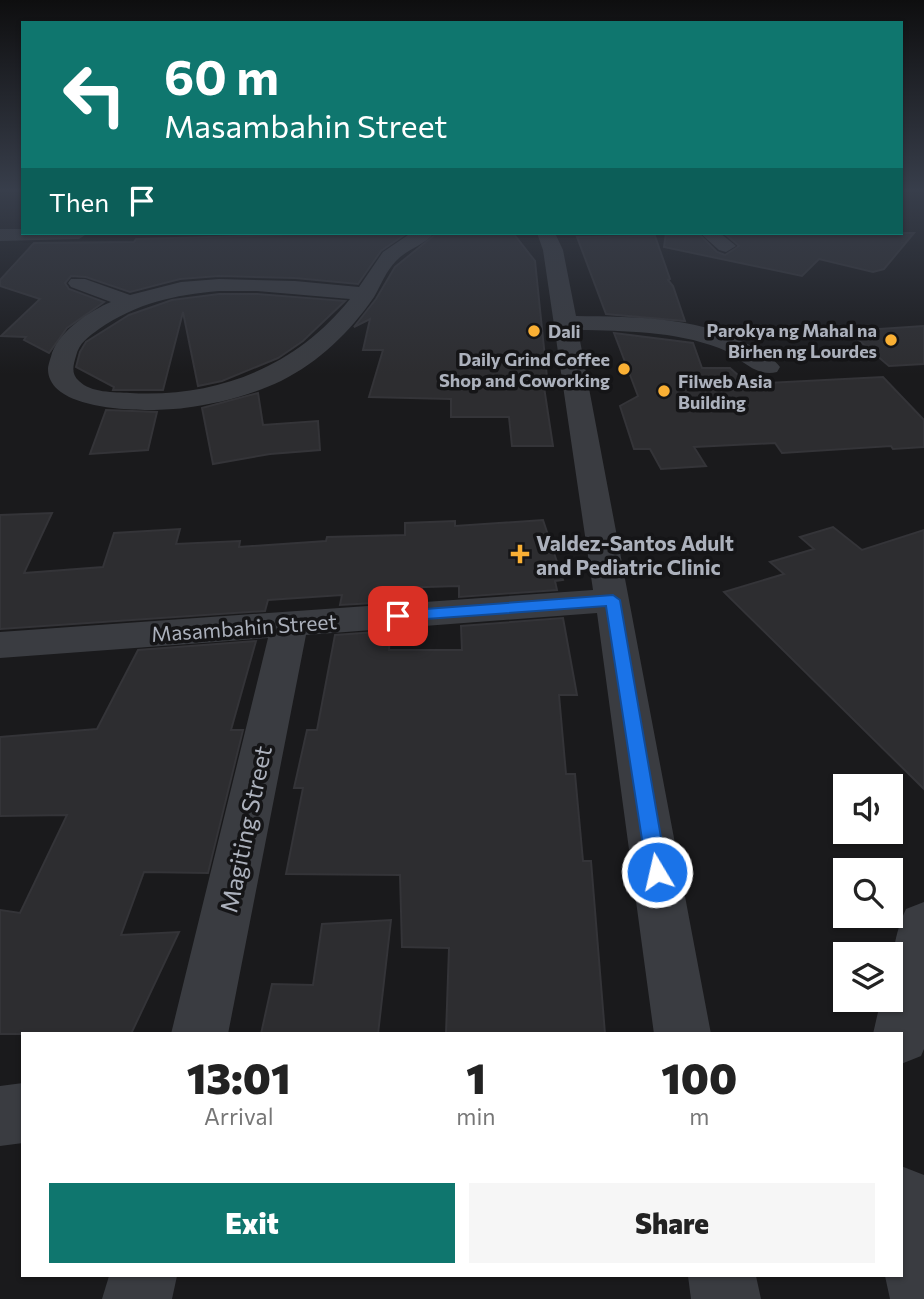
<!DOCTYPE html>
<html lang="en">
<head>
<meta charset="utf-8">
<style>
	:root { --surface:#fff; --page:#f6f6f6; --text:#222; --muted:#767676; --accent:#0f766e }
	body { margin:0; font-family:Commissioner,sans-serif; background:var(--page); color:var(--text); height:100vh; display:flex; flex-direction:column; font-size:26px; white-space:nowrap }
	* { box-sizing:border-box; margin:0 }
	p { font-size:23px; color:var(--muted) }
	.icon { flex:none; width:38px; height:38px; fill:none; stroke:currentColor; stroke-width:2; stroke-linecap:round; stroke-linejoin:round }
	.map { position:relative; flex:1; overflow:hidden }
	.drawer { position:absolute; left:21px; top:1032px; width:882px; height:245px; display:flex; flex-direction:column; background:var(--surface); border-radius:0px; box-shadow:0 2px 5px #0004 }
	.drawer>* { flex:none }
	.banner { position:absolute; left:21px; top:21px; width:882px; height:214px; border-radius:0px; box-shadow:0 2px 5px #0004; background:#0f766e; color:#fff; overflow:hidden }
	.fabs { position:absolute; left:833px; top:774px; display:grid; gap:14px }
	.fabs a { display:grid; place-items:center; width:70px; height:70px; border-radius:0px; background:var(--surface); box-shadow:0 2px 5px #0004; font-size:35px }
	.pin { position:absolute; display:grid; place-items:center; width:60px; height:60px; color:#fff; margin:-30px; border-radius:14px; box-shadow:0 4px 10px #0006 }
	.me { position:absolute; width:77px; margin:-38px; rotate:351deg; stroke-linejoin:round; filter:drop-shadow(0 0 5px #0008) }
	.turn { display:flex; align-items:center; gap:24px; height:147px; padding:0 28px; font-size:32px }
	.turn .icon { width:91px; height:91px; stroke-width:2.5 }
	.turn b { display:block; font-size:49px; line-height:60px }
	.then { display:flex; align-items:center; height:66px; padding:0 28px; background:#0003; gap:14px; font-size:26px }
	.eta { display:flex; justify-content:space-evenly; align-items:center; height:119px; text-align:center }
	.eta b { font-size:42px; font-weight:800; line-height:49px }
	.primary-button { display:flex; gap:14px; margin-top:auto; padding:14px 28px }
	.primary-button a { flex:1; height:80px; border-radius:0px; background:var(--accent); color:#fff; font-size:28px; font-weight:800; line-height:80px; text-align:center }
	.primary-button a+a { background:var(--page); color:var(--text) }
	.map>svg:first-child { display:block }
	.building { fill:#2d2d30; stroke:#343438; stroke-width:2 }
	.lines { fill:none; stroke-linecap:round; stroke-linejoin:round }
	.minor { fill:#3a3c41; fill-rule:evenodd }
	.route { fill:#1a73e8; stroke:#114b97; stroke-width:2 }
	.poi-dot { fill:#fab034; stroke:#151517; stroke-width:2.5 }
	.labels { text-anchor:middle; dominant-baseline:central; stroke-width:7; stroke-linejoin:round; paint-order:stroke }
	.far-poi-label { font-size:18px; font-weight:bold; fill:#acb1bc; stroke:#151517; text-anchor:end }
	.poi-label { font-size:21px; font-weight:bold; fill:#acb1bc; stroke:#151517; text-anchor:start }
	.street-label { font-size:21px; fill:#acb1bc; stroke:#151517 }
	.near-street-label { font-size:24px; fill:#acb1bc; stroke:#151517 }
</style>
</head>
<body>
<div class="map">
<svg width="924" height="1299" viewBox="0 0 924 1299">
	<rect width="100%" height="100%" fill="#1a1a1c"/>
	<!-- building -->
	<g class="building">
		<path d="M278,233H407L381,251L358,284L295,278L219,276L180,279L130,292L86,277L71,276L65,283L69,289L104,302L67,328L49,353L24,340L26,337L1,336L40,299L0,286V280L34,243L134,242L136,239L282,235Z"/>
		<path d="M437,233H513L535,261L548,387H544L553,446H512L509,417H451V399L369,397L383,350H363L370,319L354,327L376,299L395,267Z"/>
		<path d="M666,233H698L717,252L725,255L739,246L724,233H914L884,269L873,272L819,259L802,276L664,247Z"/>
		<path d="M655,236L670,279L668,280L673,286L685,321L606,314L577,237Z"/>
		<path d="M219,294H257L345,301L303,341L278,358L222,381L198,386L183,312L163,390H113L114,387L76,367L80,352L86,342L129,315L172,300Z"/>
		<path d="M924,326V364L889,366L848,331Z"/>
		<path d="M614,333L693,343L702,368H730L748,384L883,377L924,420V447L893,449L891,446L782,453L775,443L694,447L706,466L661,469L650,449H634L620,406L638,396Z"/>
		<path d="M258,393L263,425L318,421L320,450L270,454L213,464L202,408Z"/>
		<path d="M106,410L157,412L148,450L90,454Z"/>
		<path d="M52,513L24,573L103,567L114,533L180,529L176,544L240,541L239,547L326,541L327,537L405,535V523L455,521V526L543,520L563,580L555,581L557,590L459,597V586L392,588L391,602L340,605L342,595L268,600L265,611L0,629V515Z"/>
		<path d="M833,527L862,550L924,530V789L724,592L784,574L770,562L814,549L800,537Z"/>
		<path d="M563,618L577,695H559L566,774H575L583,861H591L605,1034H446L449,948L402,947L400,875L286,874L303,788H294L307,730H317L335,635L390,631L389,650H462L461,626Z"/>
		<path d="M256,641L231,730H243L208,873L144,872L121,935L179,932L131,1034H0V910L20,913L67,815L0,816V737L97,729L138,650Z"/>
		<path d="M391,920L378,1034H261L272,984L313,985L322,924Z"/>
	</g>
	<g class="lines">
		<!-- minor -->
		<g class="minor">
			<path d="M0,229H23V233H88L79,239L0,241Z"/>
			<path d="M411,233H434C425,245 407,249 396,261C386,271 381,285 374,297C350,332 319,362 281,381C251,395 217,404 184,408C154,412 48,414 48,369C48,365 51,357 52,353C60,331 89,311 111,302L71,287L68,283L71,279H85L130,295L181,282L219,279L295,281L359,287L383,252ZM219,291H257L350,299C296,367 216,398 130,393C114,392 91,393 79,381C71,374 73,366 76,356C79,343 88,337 99,329C137,303 174,295 219,291Z"/>
			<path d="M537,233H555L563,250L576,316C636,317 707,316 759,351C767,356 775,360 780,367L777,372C754,378 739,355 719,348C674,331 625,331 578,330L711,1034H654L597,613L306,635L228,1034H171L268,638L0,658V632L593,590L543,250Z"/>
			<path d="M700,233H720L736,246L726,252L719,250Z"/>
			<path d="M924,902V1049L921,1056L901,1064V1034H873L881,999H891C891,967 892,939 906,909Z"/>
			<path d="M23,1083V1143L0,1146V1086Z"/>
			<path d="M901,1166L924,1175V1299H890L885,1276H901Z"/>
			<path d="M109,1276H177L172,1299H102Z"/>
			<path d="M688,1276H756L761,1299H691Z"/>
		</g>
	</g>
	<!-- sky -->
	<linearGradient id="sky" x2="0" y2="1"><stop stop-color="#0e0e0f"/><stop offset="0.51" stop-color="#383e4b"/><stop offset="1" stop-color="#383e4b" stop-opacity="0"/></linearGradient>
	<rect width="924" height="374" fill="url(#sky)"/>
	<!-- route -->
	<path class="route" d="M613,595L620,600L667,872L664,878L657,881L650,878L647,872L606,606L398,621L390,616L398,611Z"/>
	<!-- markers -->
	<g class="poi-dot">
		<circle cx="534" cy="331" r="7"/>
		<circle cx="891" cy="340" r="7"/>
		<circle cx="624" cy="369" r="7"/>
		<circle cx="664" cy="391" r="7"/>
		<path d="M516.5 543.5h7v7h7v7h-7v7h-7v-7h-7v-7h7z"/>
	</g>
	<g class="labels">
		<!-- far-poi labels -->
		<g class="far-poi-label">
			<text x="877" y="330">Parokya ng Mahal na<tspan x="877" dy="21">Birhen ng Lourdes</tspan></text>
			<text x="548" y="331" text-anchor="start">Dali</text>
			<text x="610" y="359">Daily Grind Coffee<tspan x="610" dy="21">Shop and Coworking</tspan></text>
			<text x="678" y="381" text-anchor="start">Filweb Asia<tspan x="678" dy="21">Building</tspan></text>
		</g>
		<!-- poi labels -->
		<g class="poi-label">
			<text x="536" y="542">Valdez-Santos Adult<tspan x="536" dy="24">and Pediatric Clinic</tspan></text>
		</g>
		<!-- street labels -->
		<g class="street-label">
			<text transform="translate(244 627) rotate(-4)">Masambahin Street</text>
		</g>
		<!-- near-street labels -->
		<g class="near-street-label">
			<text transform="translate(245 829) rotate(-78)">Magiting Street</text>
		</g>
	</g>
</svg>
<div class="fabs">
<a><svg class="icon" aria-label="sound" viewBox="0 0 24 24"><path d="M4 9h4l5-4v14l-5-4H4zM17 9q2 3 0 6"/></svg></a>
<a><svg class="icon" aria-label="search" viewBox="0 0 24 24"><circle cx="10" cy="10" r="6"/><path d="M15 15l6 6"/></svg></a>
<a><svg class="icon" aria-label="layers" viewBox="0 0 24 24"><path d="M12 4l9 5-9 5-9-5zM3 14l9 5 9-5"/></svg></a>
</div>
<div class="pin" style="left:398px;top:616px;background:#d93025"><svg class="icon" aria-label="arrive" viewBox="0 0 24 24"><path d="M6 21V4h12l-3 4 3 4H6"/></svg></div>
<svg class="me" style="left:657px;top:872px" viewBox="-20 -20 40 40"><circle r="17" fill="#1a73e8" stroke="#fff" stroke-width="3"/><path d="M0-11L8 9 0 5-8 9z" fill="#fff"/></svg>
<div class="banner">
<div class="turn"><svg class="icon" aria-label="left" viewBox="0 0 24 24"><path d="M17 20v-9H6M10 6l-5 5 5 5"/></svg><div><b>60 m</b>Masambahin Street</div></div>
<div class="then">Then<svg class="icon" aria-label="arrive" viewBox="0 0 24 24"><path d="M6 21V4h12l-3 4 3 4H6"/></svg></div>
</div>
<section class="drawer">
<div class="eta">
<div><b>13:01</b><p>Arrival</p></div>
<div><b>1</b><p>min</p></div>
<div><b>100</b><p>m</p></div>
</div>
<div class="primary-button"><a>Exit</a><a>Share</a></div>
</section>
</div>
</body>
</html>
